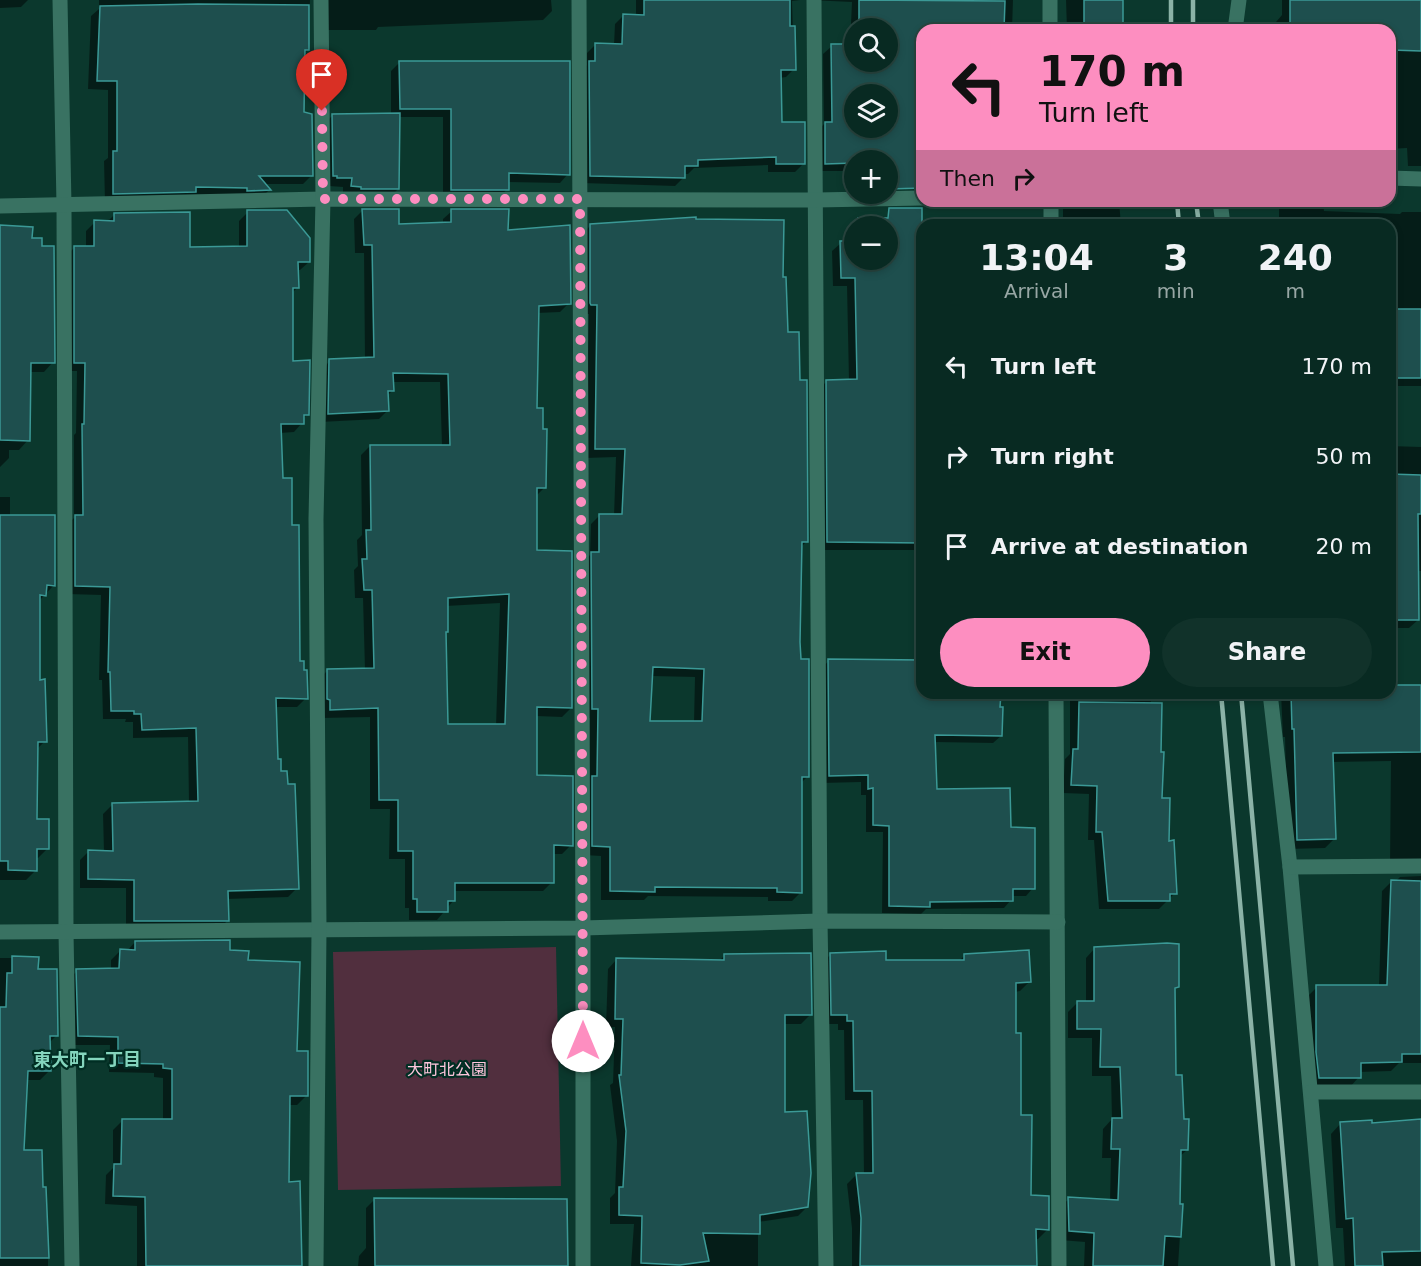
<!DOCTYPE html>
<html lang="en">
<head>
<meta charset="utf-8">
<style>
	:root { --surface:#082a22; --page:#11322a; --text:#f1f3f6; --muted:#98a7a5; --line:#294640; --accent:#fd8ec0 }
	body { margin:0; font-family:"DejaVu Sans","Noto Sans JP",sans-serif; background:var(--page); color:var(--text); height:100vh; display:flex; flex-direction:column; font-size:22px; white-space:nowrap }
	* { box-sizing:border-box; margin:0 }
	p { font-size:20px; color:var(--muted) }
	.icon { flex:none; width:33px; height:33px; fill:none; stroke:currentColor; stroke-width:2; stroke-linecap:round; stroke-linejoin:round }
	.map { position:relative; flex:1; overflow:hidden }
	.panel { position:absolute; left:916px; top:219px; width:480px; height:480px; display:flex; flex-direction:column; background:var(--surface); border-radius:18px; box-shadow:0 3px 9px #0003,0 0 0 2px var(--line) }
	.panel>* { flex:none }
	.top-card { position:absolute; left:916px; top:24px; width:480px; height:183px; border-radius:18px; box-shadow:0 3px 9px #0003,0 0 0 2px var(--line); background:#fd8ec0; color:#111; overflow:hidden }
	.tools { position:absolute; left:844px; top:18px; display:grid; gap:12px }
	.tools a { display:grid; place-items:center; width:54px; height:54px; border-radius:50%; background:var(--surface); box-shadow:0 3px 9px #0003,0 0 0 2px var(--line); font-size:30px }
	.pin { position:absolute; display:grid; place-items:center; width:51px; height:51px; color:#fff; margin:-62px -26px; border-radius:50% 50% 50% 0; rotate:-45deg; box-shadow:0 0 6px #0007 }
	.pin .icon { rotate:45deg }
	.me { position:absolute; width:66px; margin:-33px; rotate:0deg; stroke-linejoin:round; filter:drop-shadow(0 0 4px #0008) }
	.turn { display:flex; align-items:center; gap:21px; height:126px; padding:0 24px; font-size:27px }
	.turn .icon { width:78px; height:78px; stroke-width:2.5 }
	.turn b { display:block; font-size:42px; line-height:51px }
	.then { display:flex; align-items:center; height:57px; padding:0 24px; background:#0003; gap:12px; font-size:22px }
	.eta { display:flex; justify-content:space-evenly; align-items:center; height:102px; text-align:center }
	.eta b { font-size:36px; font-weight:700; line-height:42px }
	.action { display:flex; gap:12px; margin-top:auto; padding:12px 24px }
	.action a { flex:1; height:69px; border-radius:36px; background:var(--accent); color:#111; font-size:24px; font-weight:700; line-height:69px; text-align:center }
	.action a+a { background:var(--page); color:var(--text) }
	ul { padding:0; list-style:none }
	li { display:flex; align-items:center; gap:18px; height:90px; padding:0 24px }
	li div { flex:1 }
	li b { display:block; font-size:22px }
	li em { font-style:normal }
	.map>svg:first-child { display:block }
	.green { fill:#512f3e }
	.shadow { fill:#0007; fill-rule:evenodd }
	.building { fill:#1e4f4e; stroke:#3b9996; stroke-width:1.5; fill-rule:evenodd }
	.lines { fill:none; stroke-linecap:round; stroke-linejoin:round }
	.minor { stroke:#397262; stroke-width:15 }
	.rail { stroke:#8bb3a7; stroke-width:4.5 }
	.route { stroke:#fd8ec0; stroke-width:10; stroke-dasharray:0 18 }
	.labels { text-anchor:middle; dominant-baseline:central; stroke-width:4.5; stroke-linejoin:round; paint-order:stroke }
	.park-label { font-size:16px; fill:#fec5dc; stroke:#002e23 }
	.neighbourhood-label { font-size:18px; font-weight:bold; fill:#84d5bd; stroke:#002e23 }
</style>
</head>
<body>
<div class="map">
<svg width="1421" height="1266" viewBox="0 0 1421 1266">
	<rect width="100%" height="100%" fill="#0b382d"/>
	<!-- green -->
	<path class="green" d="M556,947L561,1186L338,1190L333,952Z"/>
	<!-- shadow -->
	<g class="shadow">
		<path d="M0,0H28L21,7L0,8Z"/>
		<path d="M99,0H310L308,50L303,54V113L312,175L303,184H264L269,190L260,199L105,202L104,161L108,158V90L88,89L91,16L99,9Z"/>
		<path d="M316,0H551L552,11L543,20L378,27L376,30H323Z"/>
		<path d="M636,0H800L792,1L794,69L786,77L779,78L781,124L804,163L795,172H768V165L694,168L688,174H684V177L675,186L582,183L581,71L587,65V53L596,44L614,45L615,24L623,16H636Z"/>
		<path d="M809,0H1013L1012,30H922V183L888,184V160H855V171H817V132L824,124L823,54L832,46L850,45L852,2ZM855,28H888V62H855ZM855,94H888V128H855Z"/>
		<path d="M1066,0H1121L1122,30H1067Z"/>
		<path d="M1282,0H1421V166H1408L1407,148L1390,149V30H1276V22L1282,15Z"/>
		<path d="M400,62L568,174L560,183L507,182V189L499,198H443V117H399L398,189L389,198L343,195V187L329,186L324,124L333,115H391V71Z"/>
		<path d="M1063,201H1119L1121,225H1063Z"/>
		<path d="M1279,201H1323L1324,211L1400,214L1402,212H1421V386H1390V225H1279Z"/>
		<path d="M363,210L397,226L443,224V219L452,211L507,231L569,303L560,312L537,313L535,409L545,487L536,496V552L571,708L562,717L536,716V777L571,845L562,854H553L552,882L543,891H454V900L437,920H409V908H405V859H389L390,809H370V717L322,718L318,680L327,671L365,670L363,598H355L354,570L358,566L357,540L362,535L361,455L370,446H442L440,382H392V391L387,396L388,410L379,419L320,422L321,370L330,361L365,359L364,253H355L354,219ZM500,603L496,726L447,725L444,634L446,606Z"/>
		<path d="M248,212L309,262L300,270H297V288L292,293V362L307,415L302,419V423L294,432L280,433L281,479L290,527L299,662L306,698L297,707H275L276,761L297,888L288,897L227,899L228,920L219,929L126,930V888H80V860L89,851L104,852L103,814L112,805L189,803L188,737L133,738V722H125L126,719H103L102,680H99L101,595L67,594L66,526L74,518V435L76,433L77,371H66V256L74,248H86V231L95,222H107L114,215L189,248H239V221Z"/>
		<path d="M858,220L1038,225H922V550H819L818,390L827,381H849L847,286H833L832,251L841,243H850V228ZM855,226H888V260H855Z"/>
		<path d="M590,226L782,278L806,542L800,548L798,642L808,776L801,783V892L792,901H768V897L648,896L644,900H601V856L584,855L589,782L590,718H583V563L590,555L591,524L600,515L614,516L616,457L586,458L589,314H582L581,235ZM651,676L695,677L694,722L648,723Z"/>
		<path d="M0,228L31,239L53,362L44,372H29L28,440L19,450H9V458L0,467Z"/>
		<path d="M1390,446L1421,447V571H1417L1418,620L1409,628H1390Z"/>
		<path d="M0,497H10V516L54,585L39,601V681L45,741L36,750V820L48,848L38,858H36V870L26,880H0Z"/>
		<path d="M829,661H922V693H999L1001,736L993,743L934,742L936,791L1010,829L1033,888L1026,896H1011V900L1004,908L926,909L921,914L882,913L883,832H866V795H861V782L822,783L821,668Z"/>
		<path d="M1390,686L1421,687V874L1420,870L1390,865L1391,761L1332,762L1334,839L1325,848L1288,849L1285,737H1283L1281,693H1390Z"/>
		<path d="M1070,693H1150L1161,799L1175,893L1159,909H1099L1094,840H1088L1089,794L1063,793L1065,759L1070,754Z"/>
		<path d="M1421,876V1063H1399L1391,1071L1359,1072V1077L1350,1087H1310L1308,996L1317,987H1379L1382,891L1391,882H1395L1400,877Z"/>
		<path d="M135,942L229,952L247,961L296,1052L306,1096L297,1105H288L287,1183L300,1266H137V1206L105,1204L106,1175L113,1168V1130L123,1120L163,1121V1078L154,1077V1073L109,1072L110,1045H69L68,980L77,971L111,970V960L120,951H127Z"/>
		<path d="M1095,948L1177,987L1173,991L1175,1076L1187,1150L1179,1157L1178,1205H1182L1178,1266H1084L1085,1242L1060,1240L1059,1208L1069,1199L1110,1201L1111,1158H1102L1103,1129L1112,1119L1111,1076H1092V1038H1068V1012L1077,1003L1086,1002V958Z"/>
		<path d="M831,954L885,961H959L965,955L1029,982L1020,991L1015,992V1034L1020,1116L1029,1197L1048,1229L1038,1239H1035L1036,1266H852V1228L847,1184L856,1175H864L863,1100H845L844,1030H838V1024H822L821,964Z"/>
		<path d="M725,955L810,1015L801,1024H784L783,1113L807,1207L798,1216L758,1222V1266H631L634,1224H610V1198L615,1193L617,1141L610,1085L613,1083L615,1027H606L608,969L617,959L718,962Z"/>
		<path d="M0,958H37L36,971L57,1035L49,1043L50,1070L40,1080H26L22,1152L41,1189L48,1234V1266H0Z"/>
		<path d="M1421,1121V1266H1345L1343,1228H1336L1331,1134L1341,1123L1371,1124Z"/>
		<path d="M375,1199L566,1266H358L359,1256L366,1248V1208Z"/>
	</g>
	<!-- building -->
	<g class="building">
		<path d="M644,0H790V26H795L796,70H781L782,122H805V164H776V157L698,160V166H685V178L590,176L589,61H595V43L622,44L623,14L644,15Z"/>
		<path d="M859,0L1005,1L1004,30H922V188L888,189V160H855V163L825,164V122H832L831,44H855V62H888V28H859ZM855,94H888V128H855Z"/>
		<rect x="1084" y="0" width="39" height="30"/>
		<path d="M1290,0H1421V51L1391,50L1392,30H1290Z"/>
		<path d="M198,4L309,5V50H305L304,112L312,114L313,176H259L271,190L247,191V188L196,187V192L113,194V151H117V81H97L100,6Z"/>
		<path d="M399,61H570V175L509,173V190H451V109H400Z"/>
		<path d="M400,113L399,189H361V187L351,186L352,178H337V176H333L332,114Z"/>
		<path d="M889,208H922V543L827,542L826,380L857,379L855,278H841L840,241H855V260H888V226H858V218H888Z"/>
		<path d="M362,209H399V224L451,222V209H509L508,230L570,225L571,304L539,306L537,408H543V429H547L546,488H537V550L572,551V708L537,707V775L573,776V846L554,845V883H455V901H448V912H417V899H413V851H398V800H379L378,708L330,710V700L327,699V669L374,668L372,590H364L362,559H367L366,530H371L370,445H450L448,374L393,373L394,391H388L389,411L328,414L329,359L374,357L372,245H364ZM509,594L505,724H448L446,632H448V598Z"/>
		<path d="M247,210H287L310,238V262H298L299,288H293V361L310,360L309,415H304V424H281L283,478H292V525H299L300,661H304V670H307L308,699L276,698L278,759H281V771H287L288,784H295L299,889L228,891L229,921H134V880L88,879V850L113,851L112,803L198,801L196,728L142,730L141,714H134V711H111L110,672H108L110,587L75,586V515H83L82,424H84L85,363H74V246H94V220L114,221V213L190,212V247L247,246Z"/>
		<path d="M696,217V219L784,220L783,277H786L788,332H799L800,380H807L808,542H802L800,642L801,659H809V777H802V893L777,892V888L655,887V892L610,891V847L592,846V776H597L598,709H592L591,552H599V514H622L625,449H595L597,305H591L590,303V224ZM653,667L704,669L702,721H650Z"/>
		<path d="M0,225L33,227L32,238H42V246H54L55,363H31L30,441L0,440Z"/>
		<rect x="1390" y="309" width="31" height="69"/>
		<path d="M1390,474L1421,475V514H1418L1419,620H1390Z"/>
		<path d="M0,515H55V586L47,585L46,596L40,595V680L45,679L47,742H38L37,819H49V849H37V871L8,870V861H0Z"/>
		<path d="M828,659L922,660V693H1001L1000,707H1003L1002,736L935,735L937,789L1010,788L1011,827L1035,828V889H1013V901L930,902V907L889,906V826L873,825V788L868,789V775L829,776Z"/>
		<path d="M1391,685H1421V752L1333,753L1336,839L1297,840L1294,729H1292L1291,693H1391Z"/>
		<path d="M1079,702L1162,703L1161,752H1164L1162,798H1170L1169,841L1174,840L1177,894H1170V901H1108L1102,832H1096L1097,786L1071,785L1073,749H1078Z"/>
		<path d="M1391,880L1421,881V1054H1402V1062L1361,1063V1078H1319L1316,1052V985H1387Z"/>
		<path d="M230,940V950L249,951L248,960L300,962L297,1051H308V1096H290L289,1182L300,1181L302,1266H146L145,1197L113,1196L114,1164H121L122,1119H172V1069L163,1068V1064L118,1063V1037L78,1036L76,969L119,968L120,949L135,950V941Z"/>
		<path d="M1167,943L1179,944V987L1175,988L1176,1075H1182L1184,1119H1189L1188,1150H1181L1180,1204H1183L1181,1237L1165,1236L1163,1266H1093L1094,1233L1069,1231L1068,1197L1118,1200L1120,1149H1111L1112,1118H1122L1120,1067H1100L1101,1029H1077V1001H1094V947Z"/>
		<path d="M1029,950L1031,982L1016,983V1033H1021V1115H1032L1031,1195L1049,1196V1230L1036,1229L1037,1266H860L861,1218L856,1173H873L872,1091H854L853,1021H847V1015H831L830,953L886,951V960H964V954Z"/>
		<path d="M811,953L812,1015H785V1112L807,1111L811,1173L808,1207L760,1215V1234L703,1233L709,1261L680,1265L641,1263L642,1216L619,1215V1187H623L626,1131L619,1075H621L623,1019H615L616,958L724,960V954Z"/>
		<path d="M12,956L39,957L38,969H57L58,1036H50L51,1071H28L24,1150H42L43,1187H46L49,1258H0V1007H6L7,973H12Z"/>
		<path d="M1421,1119V1251L1382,1252L1383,1266H1355L1353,1218L1346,1219L1340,1122L1372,1120V1123Z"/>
		<path d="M374,1198L567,1199L568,1266H375Z"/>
	</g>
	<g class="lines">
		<!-- minor -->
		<g class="minor">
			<path d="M60,0L64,205L66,932L72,1266"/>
			<path d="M579,0L583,928V1266"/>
			<path d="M814,0L820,921L826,1266"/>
			<path d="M1050,0V30"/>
			<path d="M1235,30L1239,0"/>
			<path d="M1390,178L1421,179"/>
			<path d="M1051,201V225"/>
			<path d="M1220,201L1223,225"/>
			<path d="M0,206L323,199L816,200L922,198"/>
			<path d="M1056,693L1059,1266"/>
			<path d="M1270,693L1290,867L1326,1266"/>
			<path d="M1290,867L1421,866"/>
			<path d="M0,932L583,928L820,921L1058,922"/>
			<path d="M1311,1092H1421"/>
			<path d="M316,1266L319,929L316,519L323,199L321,0"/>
		</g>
		<!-- rail -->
		<g class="rail">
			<path d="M1171,0V30"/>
			<path d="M1193,0V30"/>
			<path d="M1177,201L1179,225"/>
			<path d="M1196,201L1199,225"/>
			<path d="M1221,693L1273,1266"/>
			<path d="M1241,693L1293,1266"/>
		</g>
	</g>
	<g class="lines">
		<!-- route -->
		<path class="route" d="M322,111L323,199H580L583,1041"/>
	</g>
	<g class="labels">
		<!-- park labels -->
		<g class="park-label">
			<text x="447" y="1069">大町北公園</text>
		</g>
		<!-- neighbourhood labels -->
		<g class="neighbourhood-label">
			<text x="87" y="1059">東大町一丁目</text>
		</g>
	</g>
</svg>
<div class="tools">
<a><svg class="icon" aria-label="search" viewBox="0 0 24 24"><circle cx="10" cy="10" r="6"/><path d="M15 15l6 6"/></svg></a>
<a><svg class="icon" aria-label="layers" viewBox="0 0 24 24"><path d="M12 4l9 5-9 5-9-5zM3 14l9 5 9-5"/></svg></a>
<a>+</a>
<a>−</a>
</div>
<div class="pin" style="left:322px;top:111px;background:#d93025"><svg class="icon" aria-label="arrive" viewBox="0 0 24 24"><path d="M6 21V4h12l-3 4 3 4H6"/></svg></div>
<svg class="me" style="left:583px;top:1041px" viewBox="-20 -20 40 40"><circle r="19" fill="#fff"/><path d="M0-13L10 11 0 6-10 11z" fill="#fd8ec0"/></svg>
<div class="top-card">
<div class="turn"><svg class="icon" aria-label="left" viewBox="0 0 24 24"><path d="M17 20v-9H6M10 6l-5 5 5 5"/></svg><div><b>170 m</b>Turn left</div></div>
<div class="then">Then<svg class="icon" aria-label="right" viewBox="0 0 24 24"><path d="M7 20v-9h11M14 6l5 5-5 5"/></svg></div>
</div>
<section class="panel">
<div class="eta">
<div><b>13:04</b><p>Arrival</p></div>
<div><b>3</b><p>min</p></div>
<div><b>240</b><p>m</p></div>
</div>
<ul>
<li><svg class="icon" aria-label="left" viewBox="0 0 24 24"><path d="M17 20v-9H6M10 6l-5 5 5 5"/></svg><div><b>Turn left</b></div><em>170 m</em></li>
<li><svg class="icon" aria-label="right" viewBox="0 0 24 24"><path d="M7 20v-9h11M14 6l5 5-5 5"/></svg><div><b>Turn right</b></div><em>50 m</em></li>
<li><svg class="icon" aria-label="arrive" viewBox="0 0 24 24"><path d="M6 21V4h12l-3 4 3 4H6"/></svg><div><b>Arrive at destination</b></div><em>20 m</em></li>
</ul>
<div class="action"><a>Exit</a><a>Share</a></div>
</section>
</div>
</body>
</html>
